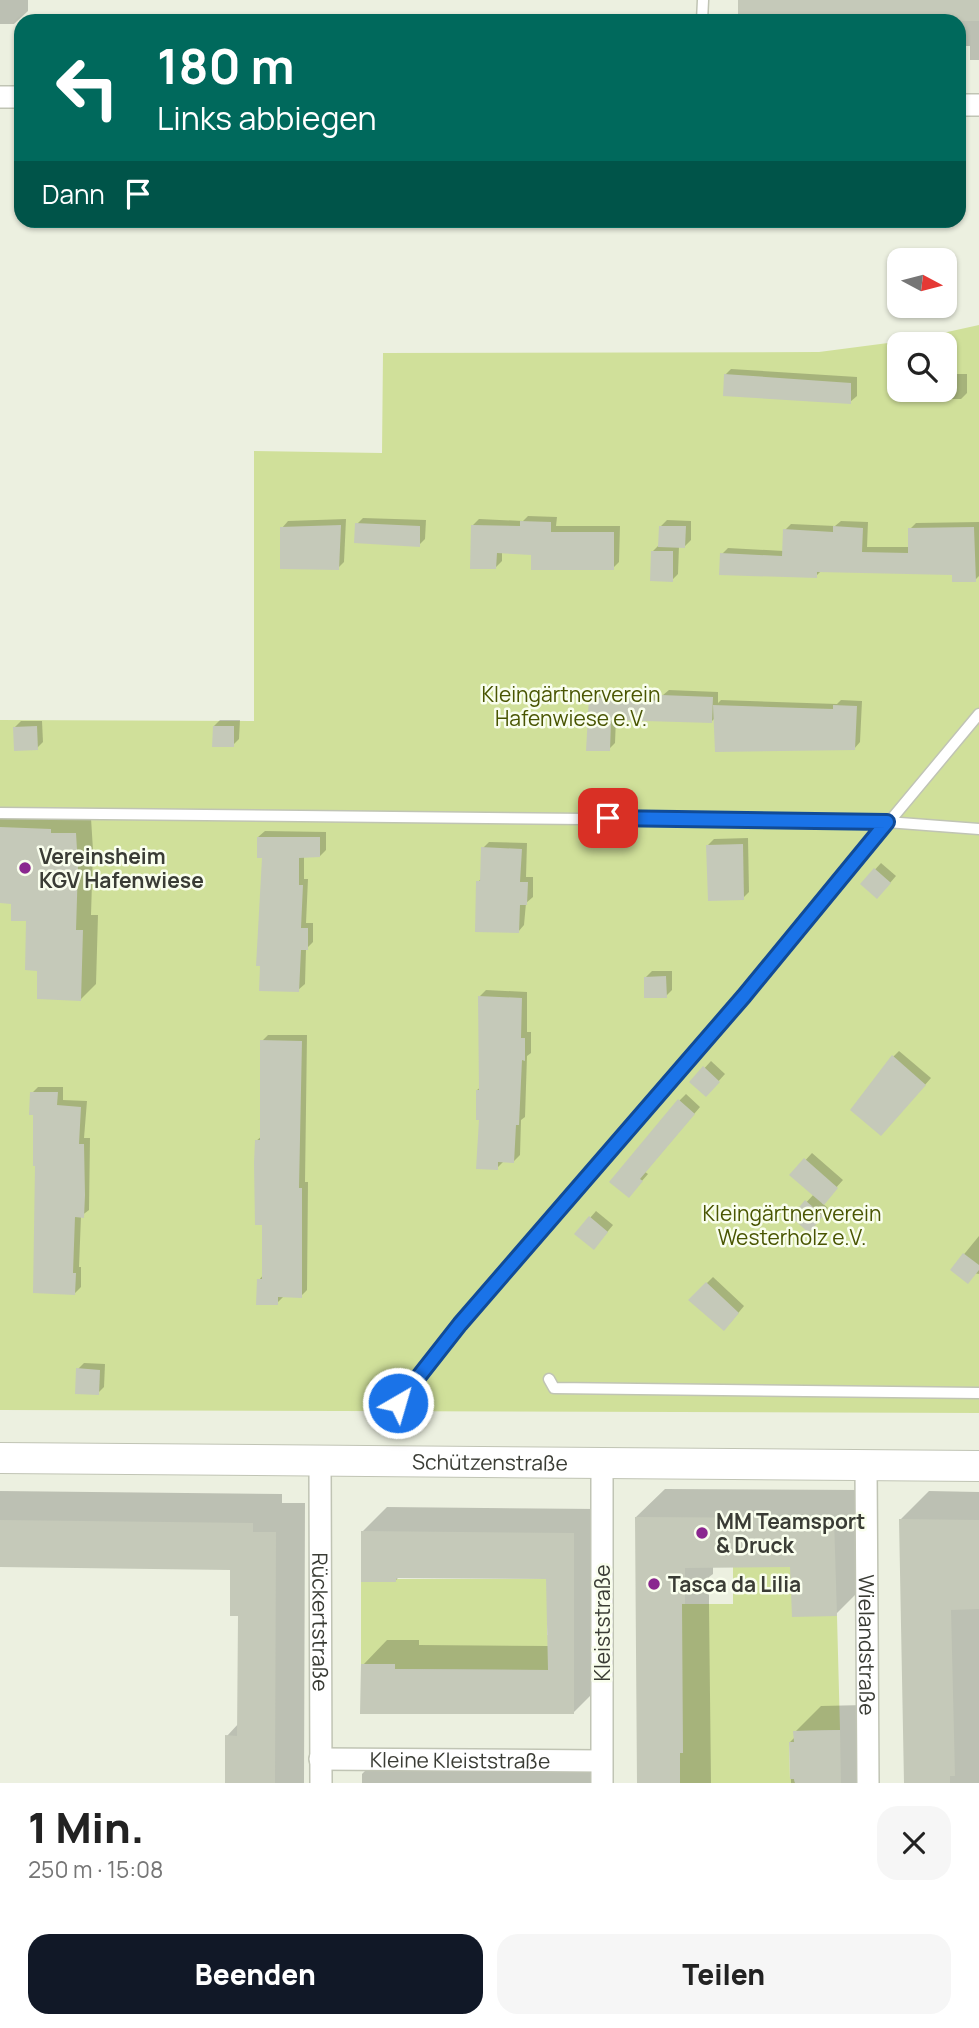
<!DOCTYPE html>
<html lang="de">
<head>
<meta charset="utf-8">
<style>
	:root { --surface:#fff; --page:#f6f6f6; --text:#222; --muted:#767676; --accent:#111827 }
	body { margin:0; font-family:Manrope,sans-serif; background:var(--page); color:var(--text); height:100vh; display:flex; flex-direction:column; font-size:26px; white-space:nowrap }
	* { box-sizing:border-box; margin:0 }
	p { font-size:23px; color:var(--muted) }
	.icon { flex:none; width:38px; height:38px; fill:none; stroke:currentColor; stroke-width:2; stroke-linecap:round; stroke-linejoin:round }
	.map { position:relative; height:1783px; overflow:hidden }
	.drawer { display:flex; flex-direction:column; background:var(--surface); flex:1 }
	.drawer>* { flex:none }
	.guide { position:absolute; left:14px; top:14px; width:952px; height:214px; border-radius:21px; box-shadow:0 2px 5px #0004; background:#00695c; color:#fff; overflow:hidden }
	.needle { width:46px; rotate:97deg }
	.fabs { position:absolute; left:887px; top:248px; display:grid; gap:14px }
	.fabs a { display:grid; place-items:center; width:70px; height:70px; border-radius:14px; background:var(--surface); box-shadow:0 2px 5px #0004; font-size:35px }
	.pin { position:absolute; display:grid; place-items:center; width:60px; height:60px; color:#fff; margin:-30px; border-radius:14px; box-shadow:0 4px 10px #0006 }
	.me { position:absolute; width:77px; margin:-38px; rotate:38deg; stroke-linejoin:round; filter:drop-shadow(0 0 5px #0008) }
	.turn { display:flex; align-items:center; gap:24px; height:147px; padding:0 28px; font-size:32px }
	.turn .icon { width:91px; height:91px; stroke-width:2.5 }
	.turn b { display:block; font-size:49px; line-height:60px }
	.then { display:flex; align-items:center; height:66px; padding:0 28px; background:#0003; gap:14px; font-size:26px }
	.round { display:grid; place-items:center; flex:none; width:74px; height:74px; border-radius:21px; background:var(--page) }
	.summary { display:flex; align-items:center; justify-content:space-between; height:119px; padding:0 28px }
	h1 { font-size:42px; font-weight:800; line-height:52px }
	.primary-button { display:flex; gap:14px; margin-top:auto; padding:14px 28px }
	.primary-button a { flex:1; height:80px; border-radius:21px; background:var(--accent); color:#fff; font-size:28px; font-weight:800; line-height:80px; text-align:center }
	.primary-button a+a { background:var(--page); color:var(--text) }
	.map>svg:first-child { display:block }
	.green { fill:#d0e09a; fill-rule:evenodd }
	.shadow { fill:#0003 }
	.building { fill:#c5c9b9 }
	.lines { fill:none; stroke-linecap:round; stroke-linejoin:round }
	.lane-casing { stroke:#c0c4b4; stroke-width:13 }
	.street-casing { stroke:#c0c4b4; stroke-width:24 }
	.secondary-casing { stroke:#c0c4b4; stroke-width:32 }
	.lane { stroke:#fff; stroke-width:10 }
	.street { stroke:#fff; stroke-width:21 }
	.secondary { stroke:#fff; stroke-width:30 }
	.route-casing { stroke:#114b97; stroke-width:18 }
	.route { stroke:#1a73e8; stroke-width:12 }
	.poi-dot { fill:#8a278f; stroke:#f9feed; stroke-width:2.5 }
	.labels { text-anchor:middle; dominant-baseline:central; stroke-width:5; stroke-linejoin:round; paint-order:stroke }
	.park-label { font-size:21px; fill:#495502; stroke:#f9feed }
	.poi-label { font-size:21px; font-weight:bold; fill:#3a3c35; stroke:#f9feed; text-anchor:start }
	.street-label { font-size:21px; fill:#3a3c35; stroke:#f9feed }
</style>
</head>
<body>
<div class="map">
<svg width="979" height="1783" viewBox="0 0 979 1783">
	<rect width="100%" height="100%" fill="#ecf0e0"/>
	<!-- green -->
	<g class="green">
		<path d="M979,325V1413L0,1410V720L254,721V451L382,453L383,353L819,352L911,340ZM900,345H945V390H900Z"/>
		<path d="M733,1562L802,1565L837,1616L840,1730L794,1731V1742H789L790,1779H794L795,1783H680L679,1604H733Z"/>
		<path d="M396,1579H552L547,1610V1635L574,1636V1665L553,1664V1670L395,1669L394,1664H361V1582H395Z"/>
	</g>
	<!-- shadow -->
	<g class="shadow">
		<path d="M0,0H28V11L14,24H0Z"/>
		<path d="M740,0H979V60H970V46H959V21H739Z"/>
		<path d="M731,369L857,377V396L850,402L725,375Z"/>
		<path d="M948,374H967V393L961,399H942V390H945V377Z"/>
		<path d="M528,516L557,517L556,526H620L619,562L613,568L533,553L502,552V561L496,567L472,526L479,519L523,521Z"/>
		<path d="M363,518L426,520L425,539L419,545L357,524Z"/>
		<path d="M346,519L344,562L338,568L282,528L288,521Z"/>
		<path d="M667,520L691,521V540L685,546H679L678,574L672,580L653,551L660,544L661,526Z"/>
		<path d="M841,521L868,522L867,547H910V529L916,523L979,522V576L975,580L954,573L822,570L816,576L722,554L728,548L784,551L785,530L791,524L835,526Z"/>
		<path d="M669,690L718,692V703L721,700L837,704L841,700L862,701L860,742L854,749L716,717L712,721L616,718L615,743L609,749L590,698L596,692L663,695Z"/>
		<path d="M220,720H240L239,739L233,745L214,726Z"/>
		<path d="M21,721H42L43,742L37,748L15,727Z"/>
		<path d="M0,812L91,818L93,850L91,915H98L96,984L80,1000L39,969L28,920L13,902H0Z"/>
		<path d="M265,831L326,832V850L320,856H304V879H308L306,923H313V942L306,949L305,984L298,990L258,837Z"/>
		<path d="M748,838L749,892L743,898L708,845L714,839Z"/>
		<path d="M489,842L527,843L526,877H533V897L526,903L524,925L518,932L478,882L482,878L483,848Z"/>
		<path d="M881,863L896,876L883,891L862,884Z"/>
		<path d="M652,971H672V990L666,996L646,977Z"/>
		<path d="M486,990L527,992V1032H531V1053L527,1056L525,1117L521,1120L520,1155L514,1161L503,1162L497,1168L481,1119L477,1090L481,1087L480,996Z"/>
		<path d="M268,1035H307L305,1182H308L307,1290L301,1296L283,1297L277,1303L259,1280L264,1274V1223L256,1141L262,1136V1041Z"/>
		<path d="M899,1051L931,1078L887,1128L893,1057Z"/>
		<path d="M711,1061L725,1074L706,1095L692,1082Z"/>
		<path d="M38,1087H63V1100L87,1101L84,1138H90L89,1210L81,1216L79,1267H81V1287L75,1293L37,1164L35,1113L32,1093Z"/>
		<path d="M686,1094L700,1107L645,1172L648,1174L634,1190L680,1100Z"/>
		<path d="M812,1153L843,1180L822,1203L828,1208L815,1224L793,1217L814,1194L792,1175Z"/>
		<path d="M596,1211L613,1225L599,1242L590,1218Z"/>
		<path d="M979,1236V1274L952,1269Z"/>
		<path d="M713,1277L744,1306L730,1323L690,1300Z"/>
		<path d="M84,1363L105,1364L104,1387L98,1393L78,1369Z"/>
		<path d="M665,1489L862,1490L865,1585L836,1614L792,1565L713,1566V1574L709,1577V1605L711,1783H639L636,1517Z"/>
		<path d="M0,1491L282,1494V1503H305L304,1783H226L227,1736L239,1723L240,1615L232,1568L0,1566Z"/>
		<path d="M929,1491L979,1492V1783H906L900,1520Z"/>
		<path d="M387,1507L598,1509V1688L573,1713L363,1665L387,1640H419V1645L549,1646L548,1577H399L395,1581L362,1532Z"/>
		<path d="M865,1705L866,1783H791L790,1742L795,1737V1732L821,1706Z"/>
		<path d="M387,1749H608V1783H362V1774Z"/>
	</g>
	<!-- building -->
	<g class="building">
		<rect x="738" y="0" width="241" height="21"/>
		<path d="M724,374L851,383V404L723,396Z"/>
		<path d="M520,521L551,522V532H614V570H531V555L497,553L496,569H470L471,525L520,526Z"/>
		<path d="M355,523L420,526V547L354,543Z"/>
		<path d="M341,525L339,570L280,569V527Z"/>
		<path d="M659,526H686L685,548L658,547Z"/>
		<path d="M833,526L863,528L862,552L908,553V528L974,527L976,582H952V575L817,572V578L719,575L720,553L782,556L783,529L833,532Z"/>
		<path d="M651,551H673V582L650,581Z"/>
		<path d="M661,695L713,697L712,723L611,720L610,751H586L589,697L661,701Z"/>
		<path d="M713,705L833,709V705L857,706L855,750L715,752Z"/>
		<path d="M37,726L38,750L14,751L13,727Z"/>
		<path d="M213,726H234V747H212Z"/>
		<path d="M0,827L51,829V833H76L78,866L76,930H83L81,1001L37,999V971L25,970L26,921H11V904L0,903Z"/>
		<path d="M257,837H320V857L299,858V885H303L301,928H308V950H301L299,992L259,991L260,966H256L262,858H257Z"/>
		<path d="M743,844L744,900L708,901L706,845Z"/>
		<path d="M481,847L522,849L520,882H528L527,905H520L519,933L475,932L476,881H480Z"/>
		<path d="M874,868L891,883L877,899L860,884Z"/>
		<path d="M666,976L667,998H644V977Z"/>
		<path d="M478,996L522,998L521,1038H525V1061L522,1060L519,1125H516L514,1163L498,1162V1170L476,1169L479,1120H476V1090H479Z"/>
		<path d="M260,1040L302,1041L299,1188H302V1298L278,1297V1305H256L257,1279H262V1225H255L254,1163L255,1140H260Z"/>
		<path d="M892,1055L926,1085L881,1136L850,1110Z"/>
		<path d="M703,1066L720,1082L706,1097L689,1082Z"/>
		<path d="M30,1092H58L57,1105L81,1107L79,1144H84L85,1195L84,1218L75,1217L73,1273H76L75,1295L33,1293L35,1166H33V1115H29Z"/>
		<path d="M678,1099L695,1114L640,1179L643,1181L629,1198L609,1182Z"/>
		<path d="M804,1158L838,1188L824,1205L789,1175Z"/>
		<path d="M805,1200L823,1216L809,1233L791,1217Z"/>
		<path d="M589,1216L608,1232L594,1250L574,1234Z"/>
		<path d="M963,1253L979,1265V1270L968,1284L950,1270Z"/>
		<path d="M706,1282L739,1313L724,1331L688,1300Z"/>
		<path d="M76,1368L100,1370L99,1395L75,1394Z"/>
		<path d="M635,1517L834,1518L837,1616L792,1617L790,1567L685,1568V1604H682L683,1753H680V1783H637Z"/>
		<path d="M899,1519L979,1520V1609L951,1610L955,1776H950V1783H904Z"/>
		<path d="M0,1520L253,1523V1532H276L275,1783H225V1735L237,1736L238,1616H230V1570L0,1567Z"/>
		<path d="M361,1531L574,1533V1714H360L361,1664H395V1669L548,1670L546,1579L396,1578V1582H361Z"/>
		<path d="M840,1730L841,1783H795L794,1779H790L789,1742H794L793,1731Z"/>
	</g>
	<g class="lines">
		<!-- lane casing -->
		<g class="lane-casing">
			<g id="lane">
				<path d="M702,21L703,0"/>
				<path d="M0,813L887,822L979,829"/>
				<path d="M549,1379L554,1388L979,1393"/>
				<path d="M383,1422L460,1324L744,996L979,714"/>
			</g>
		</g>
		<!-- street casing -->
		<g class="street-casing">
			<g id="street">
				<path d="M0,97H21"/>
				<path d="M959,105H979"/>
				<path id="s1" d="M320,1461L321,1783"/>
				<path id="s2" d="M866,1467L868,1783"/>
				<path id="s3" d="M320,1759L601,1761"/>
				<path d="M602,1783V1463"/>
			</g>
		</g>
		<!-- secondary casing -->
		<g class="secondary-casing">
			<g id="secondary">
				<path id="s4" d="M0,1458L979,1466"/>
			</g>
		</g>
		<!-- lane -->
		<use href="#lane" class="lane"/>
		<!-- street -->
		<use href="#street" class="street"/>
		<!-- secondary -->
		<use href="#secondary" class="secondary"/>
	</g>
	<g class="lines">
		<!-- route casing -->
		<g class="route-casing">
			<path id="route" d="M398,1403L460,1324L744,996L887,822L608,818"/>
		</g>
		<!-- route -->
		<use href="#route" class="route"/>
	</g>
	<!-- markers -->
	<g class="poi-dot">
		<circle cx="25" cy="868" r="7"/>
		<circle cx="702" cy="1533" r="7"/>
		<circle cx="654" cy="1584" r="7"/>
	</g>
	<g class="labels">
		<!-- park labels -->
		<g class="park-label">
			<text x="571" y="694">Kleingärtnerverein<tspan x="571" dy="24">Hafenwiese e.V.</tspan></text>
			<text x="792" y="1213">Kleingärtnerverein<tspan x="792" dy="24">Westerholz e.V.</tspan></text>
		</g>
		<!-- poi labels -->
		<g class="poi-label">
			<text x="39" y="856">Vereinsheim<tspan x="39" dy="24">KGV Hafenwiese</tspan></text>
			<text x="716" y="1521">MM Teamsport<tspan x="716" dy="24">&amp; Druck</tspan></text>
			<text x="668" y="1584">Tasca da Lilia</text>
		</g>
		<!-- street labels -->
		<g class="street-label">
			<text stroke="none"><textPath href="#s4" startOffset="490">Schützenstraße</textPath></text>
			<text stroke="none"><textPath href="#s1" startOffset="161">Rückertstraße</textPath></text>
			<text transform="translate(602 1623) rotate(-90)">Kleiststraße</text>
			<text stroke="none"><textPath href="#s2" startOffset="178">Wielandstraße</textPath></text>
			<text stroke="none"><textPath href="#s3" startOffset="140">Kleine Kleiststraße</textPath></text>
		</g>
	</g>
</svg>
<div class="fabs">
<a><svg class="needle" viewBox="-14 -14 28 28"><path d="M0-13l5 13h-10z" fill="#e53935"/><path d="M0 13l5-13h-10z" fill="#767676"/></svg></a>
<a><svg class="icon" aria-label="search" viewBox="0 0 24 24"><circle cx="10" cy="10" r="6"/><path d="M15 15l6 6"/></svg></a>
</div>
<div class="pin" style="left:608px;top:818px;background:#d93025"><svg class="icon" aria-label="arrive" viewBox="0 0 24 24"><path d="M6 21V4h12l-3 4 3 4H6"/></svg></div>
<svg class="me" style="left:398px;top:1403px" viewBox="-20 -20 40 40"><circle r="17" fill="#1a73e8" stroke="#fff" stroke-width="3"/><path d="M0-11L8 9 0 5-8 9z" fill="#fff"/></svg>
<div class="guide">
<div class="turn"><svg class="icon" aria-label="left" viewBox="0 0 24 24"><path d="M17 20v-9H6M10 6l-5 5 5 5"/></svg><div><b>180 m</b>Links abbiegen</div></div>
<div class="then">Dann<svg class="icon" aria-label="arrive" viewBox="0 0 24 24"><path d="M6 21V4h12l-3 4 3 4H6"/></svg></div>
</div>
</div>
<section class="drawer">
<div class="summary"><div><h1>1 Min.</h1><p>250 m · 15:08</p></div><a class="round"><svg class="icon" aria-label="close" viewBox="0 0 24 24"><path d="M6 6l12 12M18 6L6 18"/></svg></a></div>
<div class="primary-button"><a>Beenden</a><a>Teilen</a></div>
</section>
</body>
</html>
